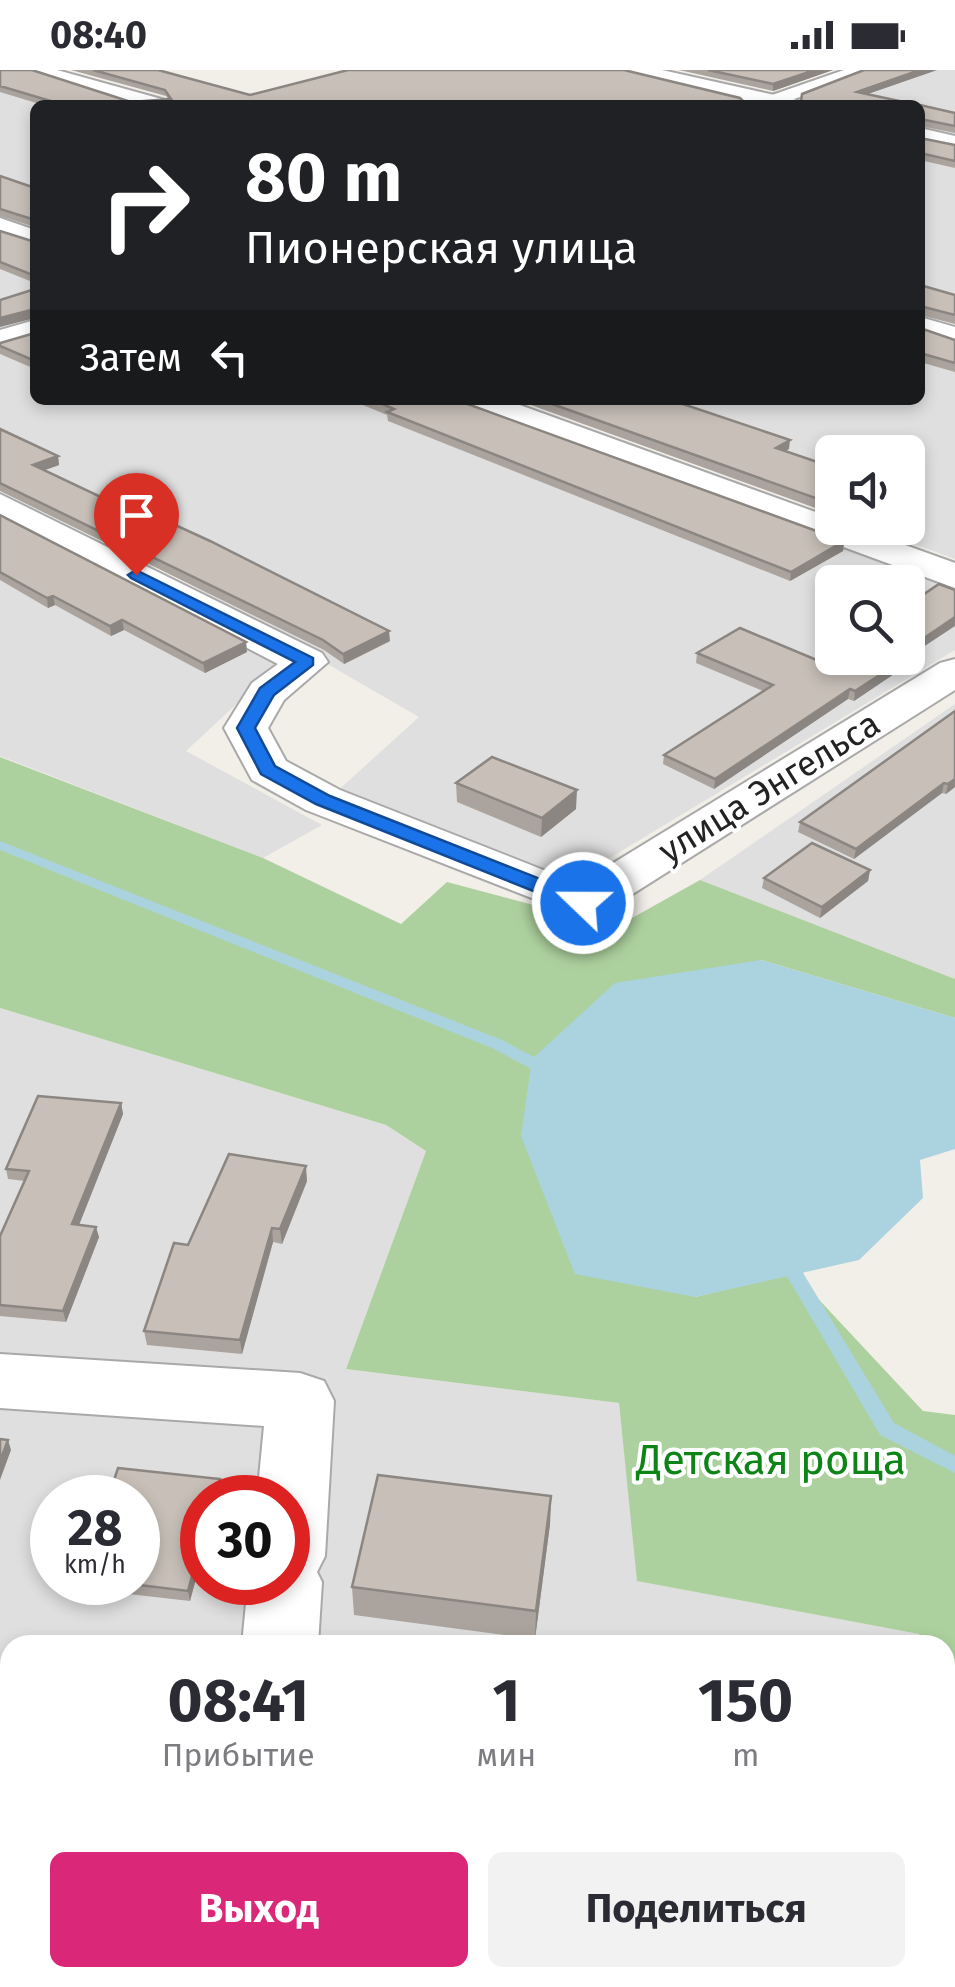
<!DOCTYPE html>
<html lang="ru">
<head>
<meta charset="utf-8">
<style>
	:root { --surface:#fff; --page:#f2f2f3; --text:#2b2b33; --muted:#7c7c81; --accent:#db2777 }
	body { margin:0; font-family:"Fira Sans",sans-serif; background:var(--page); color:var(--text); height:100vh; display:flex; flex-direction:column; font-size:38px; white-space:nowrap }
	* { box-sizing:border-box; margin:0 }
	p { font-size:32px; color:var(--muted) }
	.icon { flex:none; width:55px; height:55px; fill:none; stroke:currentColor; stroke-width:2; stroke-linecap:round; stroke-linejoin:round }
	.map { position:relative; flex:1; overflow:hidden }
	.panel { position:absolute; left:0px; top:1565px; width:955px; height:352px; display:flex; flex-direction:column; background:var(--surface); border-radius:30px 30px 0 0; box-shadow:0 5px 15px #0003 }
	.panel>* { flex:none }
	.banner { position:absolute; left:30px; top:30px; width:895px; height:305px; border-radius:15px; box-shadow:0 5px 15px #0003; background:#202124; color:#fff; overflow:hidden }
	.controls { position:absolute; left:815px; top:365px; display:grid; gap:20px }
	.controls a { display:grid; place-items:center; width:110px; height:110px; border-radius:15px; background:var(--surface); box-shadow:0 5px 15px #0003; font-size:50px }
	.speed { position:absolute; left:30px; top:1405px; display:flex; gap:20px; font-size:50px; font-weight:700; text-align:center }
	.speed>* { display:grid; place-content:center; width:130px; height:130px; border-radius:50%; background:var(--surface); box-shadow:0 5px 15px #0003; line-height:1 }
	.speed small { font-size:25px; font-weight:400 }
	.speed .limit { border:15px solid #d22; background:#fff; color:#111 }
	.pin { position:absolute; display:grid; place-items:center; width:85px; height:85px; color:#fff; margin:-102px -42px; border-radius:50% 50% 50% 0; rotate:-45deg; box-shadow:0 0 10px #0007 }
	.pin .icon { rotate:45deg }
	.me { position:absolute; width:110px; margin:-55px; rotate:292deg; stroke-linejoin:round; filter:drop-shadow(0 0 8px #0008) }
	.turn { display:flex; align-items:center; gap:35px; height:210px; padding:0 50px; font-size:45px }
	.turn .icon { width:130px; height:130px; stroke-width:2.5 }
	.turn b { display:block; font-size:70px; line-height:85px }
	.then { display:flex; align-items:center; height:95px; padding:0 50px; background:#0003; gap:20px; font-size:38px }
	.eta { display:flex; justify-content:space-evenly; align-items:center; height:170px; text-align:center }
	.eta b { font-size:60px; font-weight:700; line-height:70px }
	.primary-button { display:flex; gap:20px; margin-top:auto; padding:20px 50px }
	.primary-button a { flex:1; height:115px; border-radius:15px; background:var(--accent); color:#fff; font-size:40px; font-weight:700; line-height:115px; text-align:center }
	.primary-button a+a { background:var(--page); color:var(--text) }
	.status { display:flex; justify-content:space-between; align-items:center; height:70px; padding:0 50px; background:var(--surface); direction:ltr }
	.status svg { height:28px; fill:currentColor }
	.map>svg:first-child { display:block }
	.residential { fill:#e0dfdf; fill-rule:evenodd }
	.forest { fill:#add19e }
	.water { fill:#aad3df }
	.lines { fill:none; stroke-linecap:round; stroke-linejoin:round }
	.stream { fill:#aad3df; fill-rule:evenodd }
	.service-casing { stroke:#a9a9a9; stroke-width:3 }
	.minor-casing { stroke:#a9a9a9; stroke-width:4 }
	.tertiary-casing { stroke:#a9a9a9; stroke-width:4 }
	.service { fill:#fff; fill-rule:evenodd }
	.minor { fill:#fff; fill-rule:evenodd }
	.tertiary { fill:#fff; fill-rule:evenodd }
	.wall { fill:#aba49e }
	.shaded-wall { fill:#8b8681 }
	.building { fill:#c7bfb8; stroke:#8b8681; stroke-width:2.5 }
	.route { fill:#1a73e8; stroke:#114b97; stroke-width:2.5 }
	.labels { text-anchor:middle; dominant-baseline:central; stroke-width:8; stroke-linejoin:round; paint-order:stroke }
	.street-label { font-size:35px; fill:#222; stroke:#fff }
	.near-park-label { font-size:42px; fill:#0c8416; stroke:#fff }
</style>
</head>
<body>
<div class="status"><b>08:40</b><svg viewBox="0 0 49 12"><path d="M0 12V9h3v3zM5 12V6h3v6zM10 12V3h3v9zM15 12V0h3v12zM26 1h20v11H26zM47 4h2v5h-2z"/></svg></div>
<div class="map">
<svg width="955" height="1917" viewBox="0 0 955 1917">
	<rect width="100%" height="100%" fill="#f2efe9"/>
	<!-- residential -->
	<g class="residential">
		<path d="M0,0L139,35H35V254L0,265Z"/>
		<path d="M883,0H955V65L920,57V35H823L794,28Z"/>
		<path d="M920,71L955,79V253L920,243Z"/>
		<path d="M920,263L955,273V489L870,458H908V382H832V444L525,330H920Z"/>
		<path d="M35,274V330H448L955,516V580L570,812L334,724L419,647L151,492L0,416V285ZM832,512H908V588H832Z"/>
		<path d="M0,445L285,589L186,681L322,755L263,788L0,686Z"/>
		<path d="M955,634V909L700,810Z"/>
		<path d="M0,938L386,1055L426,1081L346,1299L619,1333L638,1511L920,1564L929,1575H10V1908H945V1594L955,1606V1917H0ZM52,1428H138V1512H52ZM202,1428H288V1512H202Z"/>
	</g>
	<!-- forest -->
	<path class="forest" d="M0,687L263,788L401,854L447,812L616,857L700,810L955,909V948L761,890L695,1227L794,1203L923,1341L955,1345V1606L945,1594V1575H929L919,1564L637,1511L619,1333L346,1299L426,1081L386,1055L0,938Z"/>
	<!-- water -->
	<path class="water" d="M761,890L955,948V1079L920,1090L923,1128L859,1190L695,1227L575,1204L521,1066L532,989L615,913Z"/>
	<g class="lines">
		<!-- stream -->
		<g class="stream">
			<path d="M0,771L502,970L551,996L554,1000L546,1005L541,1004L492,978L0,780Z"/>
			<path d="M780,1185L800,1198L894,1353L955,1386V1403L880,1365L788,1208L771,1192L774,1187Z"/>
		</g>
		<!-- service casing -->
		<g class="service-casing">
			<path id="service" d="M945,1894L955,1898V1917H873L869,1908H945Z"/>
		</g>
		<!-- minor casing -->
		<g class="minor-casing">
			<g id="minor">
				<path d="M844,0H877L777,35H743Z"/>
				<path d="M0,148L35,160V177L0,165Z"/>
				<path d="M35,250V269L0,279V260Z"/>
				<path d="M459,330H506L832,448V458H858L955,493V518L463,337Z"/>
				<path d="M0,424L322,583L328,592L284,630L268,658L286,691L340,720L579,814L940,593L955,589V620L601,844L583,848L306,740L252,710L224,658L252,613L278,594L0,449Z"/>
				<path d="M0,1284L300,1303L324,1311L334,1331L325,1486L317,1502L322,1512L318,1575H242L248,1512H288V1428H257L264,1356L0,1338Z"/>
				<path d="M202,1908H290L288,1917H200Z"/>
			</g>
		</g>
		<!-- tertiary casing -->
		<g class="tertiary-casing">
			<g id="tertiary">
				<path d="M23,0H57L165,30L168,35H133Z"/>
				<path d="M623,0H662L797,30L800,35H760L627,4Z"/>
				<path d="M920,58L955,66V80L920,72Z"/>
				<path d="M920,247L955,257V276L920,266Z"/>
			</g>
		</g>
		<!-- service -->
		<use href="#service" class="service"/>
		<!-- minor -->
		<use href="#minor" class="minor"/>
		<!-- tertiary -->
		<use href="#tertiary" class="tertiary"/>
	</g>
	<!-- wall -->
	<g class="wall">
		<path d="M0,0L131,32L168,29L166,26L71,0H158L250,25L744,32H801L937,0L868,24L918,35H43L0,22Z"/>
		<path d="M679,0H833L773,21Z"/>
		<path d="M920,35L955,43V63L920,56Z"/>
		<path d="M920,68L955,75V98L920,90Z"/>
		<path d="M0,106L35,118V157L0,146Z"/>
		<path d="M0,161L35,172V213L0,199Z"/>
		<path d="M920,215L955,225V254L920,245Z"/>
		<path d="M920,258L955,269V302L920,292Z"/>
		<path d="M35,263V299L0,284V273Z"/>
		<path d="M351,330H461L462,332L844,471L843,481L790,511L388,351L387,345Z"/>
		<path d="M517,330H671L789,379L785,381L832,397V444Z"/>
		<path d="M0,359L58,386L59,395L44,400L390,571L344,594L324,580L0,421Z"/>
		<path d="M0,445L246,572L247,582L205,603L124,560L111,566L55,535L48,538L0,510Z"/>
		<path d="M856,458H882L877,461Z"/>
		<path d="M697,583L819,591L832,588H907L895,595L894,604L854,631L848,629L714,719L663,694L664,685L763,621L696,593Z"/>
		<path d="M955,641V717L946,724L942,723L854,789L798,762L800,752Z"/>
		<path d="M456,713L576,739L541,767L457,732Z"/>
		<path d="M870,800L868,811L820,848L762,818L764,808Z"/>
		<path d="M121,1033L123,1044L79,1155L99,1167L66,1252L0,1246V1166L25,1111L8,1109L6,1099Z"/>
		<path d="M307,1111L282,1174L273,1172L242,1284L147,1275L144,1261Z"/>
		<path d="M118,1398L220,1409L221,1420L219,1428H202V1486L190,1531L84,1519L83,1512H138V1428H108Z"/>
		<path d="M551,1426L550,1454L535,1569L354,1545L352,1517Z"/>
	</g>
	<!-- shaded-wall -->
	<g class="shaded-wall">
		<path d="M815,0H833L773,21V14Z"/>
		<path d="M920,0H937L856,28L857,22Z"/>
		<path d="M35,239V248L0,257V248Z"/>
		<path d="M790,370L789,379L775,387L776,378Z"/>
		<path d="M58,386L59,395L34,404L33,395Z"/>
		<path d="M920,427L918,437L908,443V434Z"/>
		<path d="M844,471L843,481L790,511L791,502Z"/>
		<path d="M53,526L55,535L48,538L47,528Z"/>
		<path d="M955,547V556L908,587V579Z"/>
		<path d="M122,550L124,560L111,566L110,556Z"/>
		<path d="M389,561L390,571L344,594L343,584Z"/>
		<path d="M246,572L247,582L205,603L203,593Z"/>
		<path d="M894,588H907L895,595L894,604L854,631L855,621Z"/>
		<path d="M850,619L848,629L714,719L715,709Z"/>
		<path d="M955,709V717L946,724L948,714Z"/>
		<path d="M944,713L942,723L854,789L856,779Z"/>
		<path d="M577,720L576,739L541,767L542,748Z"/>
		<path d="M870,800L868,811L820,848L822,837Z"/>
		<path d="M121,1033L123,1044L75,1165L72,1154Z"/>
		<path d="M306,1096L307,1111L282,1174L280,1159Z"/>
		<path d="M96,1157L99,1167L66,1252L63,1241Z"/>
		<path d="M272,1158L273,1172L242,1284L240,1270Z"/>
		<path d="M8,1370L11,1380L0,1410V1391Z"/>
		<path d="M220,1409L221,1420L219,1428H214Z"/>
		<path d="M551,1426L550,1454L535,1569L536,1541Z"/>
		<path d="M202,1469V1486L190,1531L188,1521Z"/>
	</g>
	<!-- building -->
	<g class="building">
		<path d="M0,0H32L131,32L171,29L165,20L93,0H158L250,25L348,0H624L740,28L744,32H801L802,24L864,0H920L857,22L918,35H64L0,16Z"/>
		<path d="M708,0H815L773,14Z"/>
		<path d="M920,35L955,43V56L920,49Z"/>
		<path d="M920,68L955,75V91L920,83Z"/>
		<path d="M0,106L35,118V150L0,139Z"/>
		<path d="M0,161L35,172V206L0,192Z"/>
		<path d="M920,215L955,225V245L920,236Z"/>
		<path d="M35,219V239L0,248V230Z"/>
		<path d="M920,258L955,270V293L920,283Z"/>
		<path d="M35,263V291L0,276V273Z"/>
		<path d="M373,330H461L462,332L844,471L791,502L387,342L394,339Z"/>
		<path d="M541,330H671L790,370L776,378L832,397V434Z"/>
		<path d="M0,359L58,386L33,395L126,439L134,436L210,471L389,561L343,584L323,570L0,413Z"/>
		<path d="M908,423L920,427L908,434Z"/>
		<path d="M0,445L246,572L203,593L122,550L110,556L53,526L47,528L0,502Z"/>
		<path d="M939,514L955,520V547L908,579V535Z"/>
		<path d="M740,558L819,591L832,582V588H894L888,592L895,595L855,621L850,619L715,709L664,685L773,615L697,583Z"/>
		<path d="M955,641V709L948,714L944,713L856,779L800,752Z"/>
		<path d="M492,687L577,720L542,748L456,713Z"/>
		<path d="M812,773L870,800L822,837L764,808Z"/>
		<path d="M38,1026L121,1033L72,1154L96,1157L63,1241L0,1235V1166L29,1101L6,1099Z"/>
		<path d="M229,1084L306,1096L280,1159L272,1158L240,1270L144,1261L174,1173L188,1175Z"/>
		<path d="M0,1369L8,1370L0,1391Z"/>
		<path d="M118,1398L220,1409L214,1428H202V1469L188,1521L115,1512H138V1428H108Z"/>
		<path d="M378,1405L551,1426L536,1541L352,1517Z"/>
		<path d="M349,1908H480L479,1917H347Z"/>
	</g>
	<!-- route -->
	<path class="route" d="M136,500L313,588V595L274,625L255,658L275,696L330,726L591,829V838H576L316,734L261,704L237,658L260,618L295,592L131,508L128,505Z"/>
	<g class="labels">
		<!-- street labels -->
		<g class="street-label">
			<text transform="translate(769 717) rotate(-32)">улица Энгельса</text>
		</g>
		<!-- near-park labels -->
		<g class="near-park-label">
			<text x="771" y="1390">Детская роща</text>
		</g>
	</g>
</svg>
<div class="controls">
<a><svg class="icon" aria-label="sound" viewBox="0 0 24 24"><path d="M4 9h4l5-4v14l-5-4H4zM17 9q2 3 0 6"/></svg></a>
<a><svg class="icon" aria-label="search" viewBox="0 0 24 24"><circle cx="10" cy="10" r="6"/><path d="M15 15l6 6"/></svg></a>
</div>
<div class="speed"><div>28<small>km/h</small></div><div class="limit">30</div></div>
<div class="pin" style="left:136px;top:505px;background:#d93025"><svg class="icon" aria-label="arrive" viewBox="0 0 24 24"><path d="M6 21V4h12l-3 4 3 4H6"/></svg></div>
<svg class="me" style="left:583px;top:833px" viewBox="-20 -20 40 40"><circle r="17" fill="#1a73e8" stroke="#fff" stroke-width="3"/><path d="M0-11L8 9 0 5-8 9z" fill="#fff"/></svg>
<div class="banner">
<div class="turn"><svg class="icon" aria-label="right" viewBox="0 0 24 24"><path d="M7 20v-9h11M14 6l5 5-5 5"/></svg><div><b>80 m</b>Пионерская улица</div></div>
<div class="then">Затем<svg class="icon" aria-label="left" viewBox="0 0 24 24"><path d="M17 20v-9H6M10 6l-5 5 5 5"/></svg></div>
</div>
<section class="panel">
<div class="eta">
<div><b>08:41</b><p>Прибытие</p></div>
<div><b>1</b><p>мин</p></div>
<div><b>150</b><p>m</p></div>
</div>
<div class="primary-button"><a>Выход</a><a>Поделиться</a></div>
</section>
</div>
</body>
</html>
